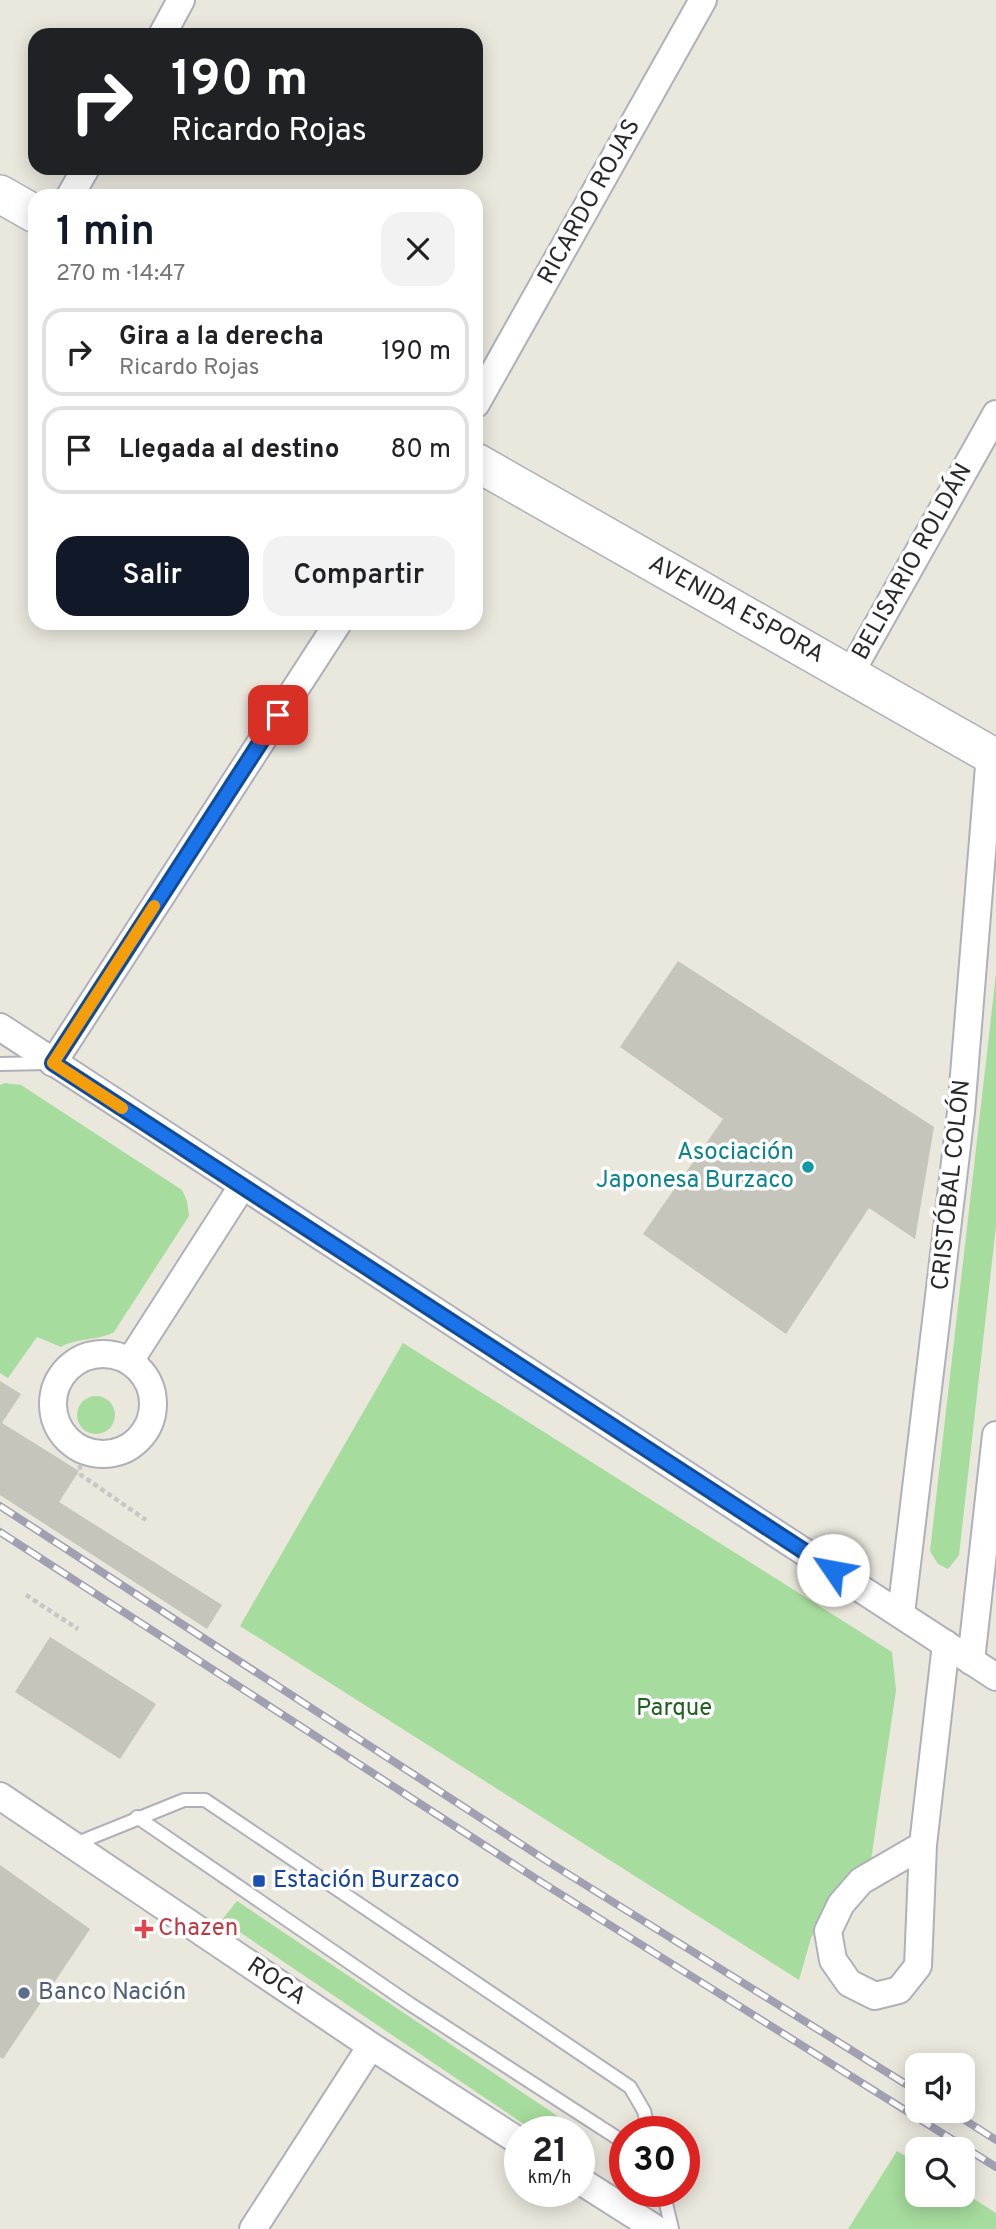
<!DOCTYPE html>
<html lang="es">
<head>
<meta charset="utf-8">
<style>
	:root { --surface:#fff; --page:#f2f2f2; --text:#202124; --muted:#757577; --line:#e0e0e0; --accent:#111827 }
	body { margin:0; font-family:Overpass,sans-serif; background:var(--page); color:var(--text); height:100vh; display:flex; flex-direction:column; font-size:26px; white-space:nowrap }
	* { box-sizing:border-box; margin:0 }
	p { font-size:23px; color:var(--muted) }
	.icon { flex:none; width:38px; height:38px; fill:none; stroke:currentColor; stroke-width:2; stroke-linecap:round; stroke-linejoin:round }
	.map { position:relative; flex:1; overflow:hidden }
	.panel { position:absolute; left:28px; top:189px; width:455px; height:441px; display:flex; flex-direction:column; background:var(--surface); border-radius:21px; box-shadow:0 4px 18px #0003 }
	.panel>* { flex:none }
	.hud { position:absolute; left:28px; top:28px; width:455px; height:147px; border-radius:21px; box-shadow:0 4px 18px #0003; background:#202124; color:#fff; overflow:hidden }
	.fabs { position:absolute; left:905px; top:2053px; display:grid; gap:14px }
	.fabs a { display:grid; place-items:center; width:70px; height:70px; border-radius:14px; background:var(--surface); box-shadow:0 4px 18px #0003; font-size:35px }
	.speed { position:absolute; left:504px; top:2116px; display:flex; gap:14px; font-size:35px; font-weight:700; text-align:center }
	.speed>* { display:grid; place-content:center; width:91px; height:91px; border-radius:50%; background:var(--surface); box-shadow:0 4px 18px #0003; line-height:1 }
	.speed small { font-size:18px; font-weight:400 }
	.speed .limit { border:10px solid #d22; background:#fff; color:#111 }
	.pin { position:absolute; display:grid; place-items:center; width:60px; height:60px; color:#fff; margin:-30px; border-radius:14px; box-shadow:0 4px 10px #0006 }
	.me { position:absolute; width:77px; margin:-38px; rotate:303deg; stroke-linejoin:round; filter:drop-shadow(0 0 5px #0008) }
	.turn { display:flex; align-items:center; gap:24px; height:147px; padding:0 28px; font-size:32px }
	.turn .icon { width:91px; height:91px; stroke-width:2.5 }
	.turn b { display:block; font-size:49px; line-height:60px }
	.round { display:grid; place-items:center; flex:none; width:74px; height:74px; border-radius:21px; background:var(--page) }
	.head { display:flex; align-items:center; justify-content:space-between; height:119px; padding:0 28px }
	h1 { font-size:42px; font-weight:600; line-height:52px; color:var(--accent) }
	.button { display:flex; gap:14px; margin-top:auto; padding:14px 28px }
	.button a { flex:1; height:80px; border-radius:21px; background:var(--accent); color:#fff; font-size:28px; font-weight:600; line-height:80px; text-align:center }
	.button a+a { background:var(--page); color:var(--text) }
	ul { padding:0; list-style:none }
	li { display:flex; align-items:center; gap:21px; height:88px; margin:0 14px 10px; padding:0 14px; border:4px solid var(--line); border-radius:21px }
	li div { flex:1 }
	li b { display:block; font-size:26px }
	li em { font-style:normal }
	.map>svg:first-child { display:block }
	.green { fill:#a6dc9d }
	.building { fill:#c6c5bb }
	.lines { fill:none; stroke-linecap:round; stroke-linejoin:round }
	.service-casing { stroke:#b0b0bc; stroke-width:16 }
	.minor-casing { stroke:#b0b0bc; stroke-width:30 }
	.secondary-casing { stroke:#b0b0bc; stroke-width:40 }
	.path { stroke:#c7c7c7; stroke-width:4.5; stroke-dasharray:5 3.5; stroke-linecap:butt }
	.service { stroke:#fff; stroke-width:12 }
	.minor { stroke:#fff; stroke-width:26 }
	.secondary { stroke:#fff; stroke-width:37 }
	.rail-casing { stroke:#a1a0b2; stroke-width:8 }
	.rail { stroke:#fff; stroke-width:5; stroke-dasharray:16; stroke-linecap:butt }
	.route-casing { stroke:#114b97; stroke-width:18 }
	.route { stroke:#1a73e8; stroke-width:12 }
	.slow { stroke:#f59e0b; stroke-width:12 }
	.culture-dot { fill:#0f9aa8; stroke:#fff; stroke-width:2.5 }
	.transit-dot { fill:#1a4fb4; stroke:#fff; stroke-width:2.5 }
	.health-dot { fill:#e0444e; stroke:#fff; stroke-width:2.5 }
	.service-dot { fill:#5c6f8a; stroke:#fff; stroke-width:2.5 }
	.labels { text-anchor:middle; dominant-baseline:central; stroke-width:7; stroke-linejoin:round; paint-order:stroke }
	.street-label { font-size:24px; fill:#292929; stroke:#fff }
	.culture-label { font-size:24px; fill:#0d838f; stroke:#fff; text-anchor:end }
	.park-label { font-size:24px; fill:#206020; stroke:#fff }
	.transit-label { font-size:24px; fill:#164399; stroke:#fff; text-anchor:start }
	.health-label { font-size:24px; fill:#be3a42; stroke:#fff; text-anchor:start }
	.service-label { font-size:24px; fill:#4e5e75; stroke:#fff; text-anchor:start }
</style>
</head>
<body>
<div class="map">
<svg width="996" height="2229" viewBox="0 0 996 2229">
	<rect width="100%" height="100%" fill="#eae7dd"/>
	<!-- green -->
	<g class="green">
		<path d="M996,974V1226L959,1555L948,1569L938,1564L930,1551Z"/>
		<path d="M5,1083L21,1085L182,1190L187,1201L189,1216L114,1332C99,1341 78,1337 61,1347L37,1337L8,1378L0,1373V1085Z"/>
		<path d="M403,1343L892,1652L896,1690L871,1860L835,1896L811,1938L799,1980L240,1626Z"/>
		<circle cx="96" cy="1415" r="19"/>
		<path d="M237,1901L568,2123L575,2131H534L222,1920Z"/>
		<path d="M579,2136L595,2157L591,2165L585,2166L579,2162Z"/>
		<path d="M897,2151L917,2163V2194H962L963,2192L996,2213V2229H848Z"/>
	</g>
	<!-- building -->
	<g class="building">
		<path d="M678,961L934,1127L915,1239L869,1208L786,1334L643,1234L723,1119L620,1047Z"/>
		<path d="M0,1381L21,1394L2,1423L79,1471L59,1502L222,1605L207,1629L0,1495Z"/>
		<path d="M50,1637L156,1704L120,1759L15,1692Z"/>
		<path d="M0,1865L90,1929L3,2059L0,2057Z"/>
	</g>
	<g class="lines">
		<!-- service casing -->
		<g class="service-casing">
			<g id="service">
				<path d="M0,1064L48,1063"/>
				<path d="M137,1817L410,2004L625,2143"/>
				<path d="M75,1844L184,1800H205L630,2087L644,2111L649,2132"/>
				<path d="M663,2191L672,2229"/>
			</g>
		</g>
		<!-- minor casing -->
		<g class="minor-casing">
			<g id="minor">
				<path d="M162,35L181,0"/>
				<path d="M70,196L86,168"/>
				<path d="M476,404L703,0"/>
				<path d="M850,674L996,414"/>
				<path d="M0,1027L996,1677"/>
				<path d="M53,1063L338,623"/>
				<circle cx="103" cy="1404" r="50"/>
				<path d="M130,1361L241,1188"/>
				<path d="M901,1614L961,1112L990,754"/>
				<path d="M971,1661L996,1435"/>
				<path d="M0,1796L371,2046L520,2142"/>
				<path d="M923,1845L861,1881L841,1904L828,1931L833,1960L849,1983L875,1996L899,1990L918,1966L923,1845L946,1644"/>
				<path d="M579,2180L656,2229"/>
				<path d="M253,2229L371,2046"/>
			</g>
		</g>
		<!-- secondary casing -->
		<g class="secondary-casing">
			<g id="secondary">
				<path d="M0,194L35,214"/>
				<path d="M476,462L996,758"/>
			</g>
		</g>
		<!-- path -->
		<g class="path">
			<path d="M77,1448L81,1475L146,1520"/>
			<path d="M26,1595L78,1629"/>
		</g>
		<!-- service -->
		<use href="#service" class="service"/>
		<!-- minor -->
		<use href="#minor" class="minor"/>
		<!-- secondary -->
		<use href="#secondary" class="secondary"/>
		<!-- rail casing -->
		<g class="rail-casing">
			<g id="rail">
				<path d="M0,1506L547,1861L917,2091"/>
				<path d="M0,1532L538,1880L996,2167"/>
				<path d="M949,2110L996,2140"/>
			</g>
		</g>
		<!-- rail -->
		<use href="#rail" class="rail"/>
	</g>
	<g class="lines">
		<!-- route casing -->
		<g class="route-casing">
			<path id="route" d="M278,715L53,1063L833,1570"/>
		</g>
		<!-- route -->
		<use href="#route" class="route"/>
		<!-- slow -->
		<path class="slow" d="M122,1108L53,1063L154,906"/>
	</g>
	<!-- markers -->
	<circle class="culture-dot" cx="808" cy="1167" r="7"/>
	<rect class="transit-dot" x="252" y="1874" width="14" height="14" rx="3.5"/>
	<path class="health-dot" d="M140.5 1918.5h7v7h7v7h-7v7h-7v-7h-7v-7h7z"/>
	<circle class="service-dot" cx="24" cy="1993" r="7"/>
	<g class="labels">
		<!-- street labels -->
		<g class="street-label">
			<text transform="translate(590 202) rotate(-61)">RICARDO ROJAS</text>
			<text transform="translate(913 562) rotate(-61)">BELISARIO ROLDÁN</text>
			<text transform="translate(736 610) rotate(29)">AVENIDA ESPORA</text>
			<text transform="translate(952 1185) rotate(-84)">CRISTÓBAL COLÓN</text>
			<text transform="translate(276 1982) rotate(34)">ROCA</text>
		</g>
		<!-- culture labels -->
		<g class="culture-label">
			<text x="794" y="1153">Asociación<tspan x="794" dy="28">Japonesa Burzaco</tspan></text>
		</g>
		<!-- park labels -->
		<g class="park-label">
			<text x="674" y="1709">Parque</text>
		</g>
		<!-- transit labels -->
		<g class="transit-label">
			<text x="273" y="1881">Estación Burzaco</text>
		</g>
		<!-- health labels -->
		<g class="health-label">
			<text x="158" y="1929">Chazen</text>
		</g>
		<!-- service labels -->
		<g class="service-label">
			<text x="38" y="1993">Banco Nación</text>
		</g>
	</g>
</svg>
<div class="fabs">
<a><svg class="icon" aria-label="sound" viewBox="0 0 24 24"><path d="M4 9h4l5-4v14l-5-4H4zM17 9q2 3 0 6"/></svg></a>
<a><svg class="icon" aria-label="search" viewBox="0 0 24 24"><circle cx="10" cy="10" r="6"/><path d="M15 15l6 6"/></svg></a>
</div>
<div class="speed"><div>21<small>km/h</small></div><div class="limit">30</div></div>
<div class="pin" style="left:278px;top:715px;background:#d93025"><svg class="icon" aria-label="arrive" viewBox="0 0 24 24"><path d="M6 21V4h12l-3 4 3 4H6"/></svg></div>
<svg class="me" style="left:833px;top:1570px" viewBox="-20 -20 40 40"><circle r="19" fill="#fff"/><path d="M0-13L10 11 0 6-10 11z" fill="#1a73e8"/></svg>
<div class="hud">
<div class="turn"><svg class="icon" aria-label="right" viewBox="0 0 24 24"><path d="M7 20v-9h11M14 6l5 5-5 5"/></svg><div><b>190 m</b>Ricardo Rojas</div></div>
</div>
<section class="panel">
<div class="head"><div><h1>1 min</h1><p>270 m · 14:47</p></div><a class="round"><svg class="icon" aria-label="close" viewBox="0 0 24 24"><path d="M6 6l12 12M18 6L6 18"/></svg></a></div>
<ul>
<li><svg class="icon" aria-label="right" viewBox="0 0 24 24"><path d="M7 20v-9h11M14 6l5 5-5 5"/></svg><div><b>Gira a la derecha</b><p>Ricardo Rojas</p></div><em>190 m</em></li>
<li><svg class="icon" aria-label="arrive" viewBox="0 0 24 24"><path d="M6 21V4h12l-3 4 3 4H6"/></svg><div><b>Llegada al destino</b></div><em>80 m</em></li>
</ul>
<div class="button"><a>Salir</a><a>Compartir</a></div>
</section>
</div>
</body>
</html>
